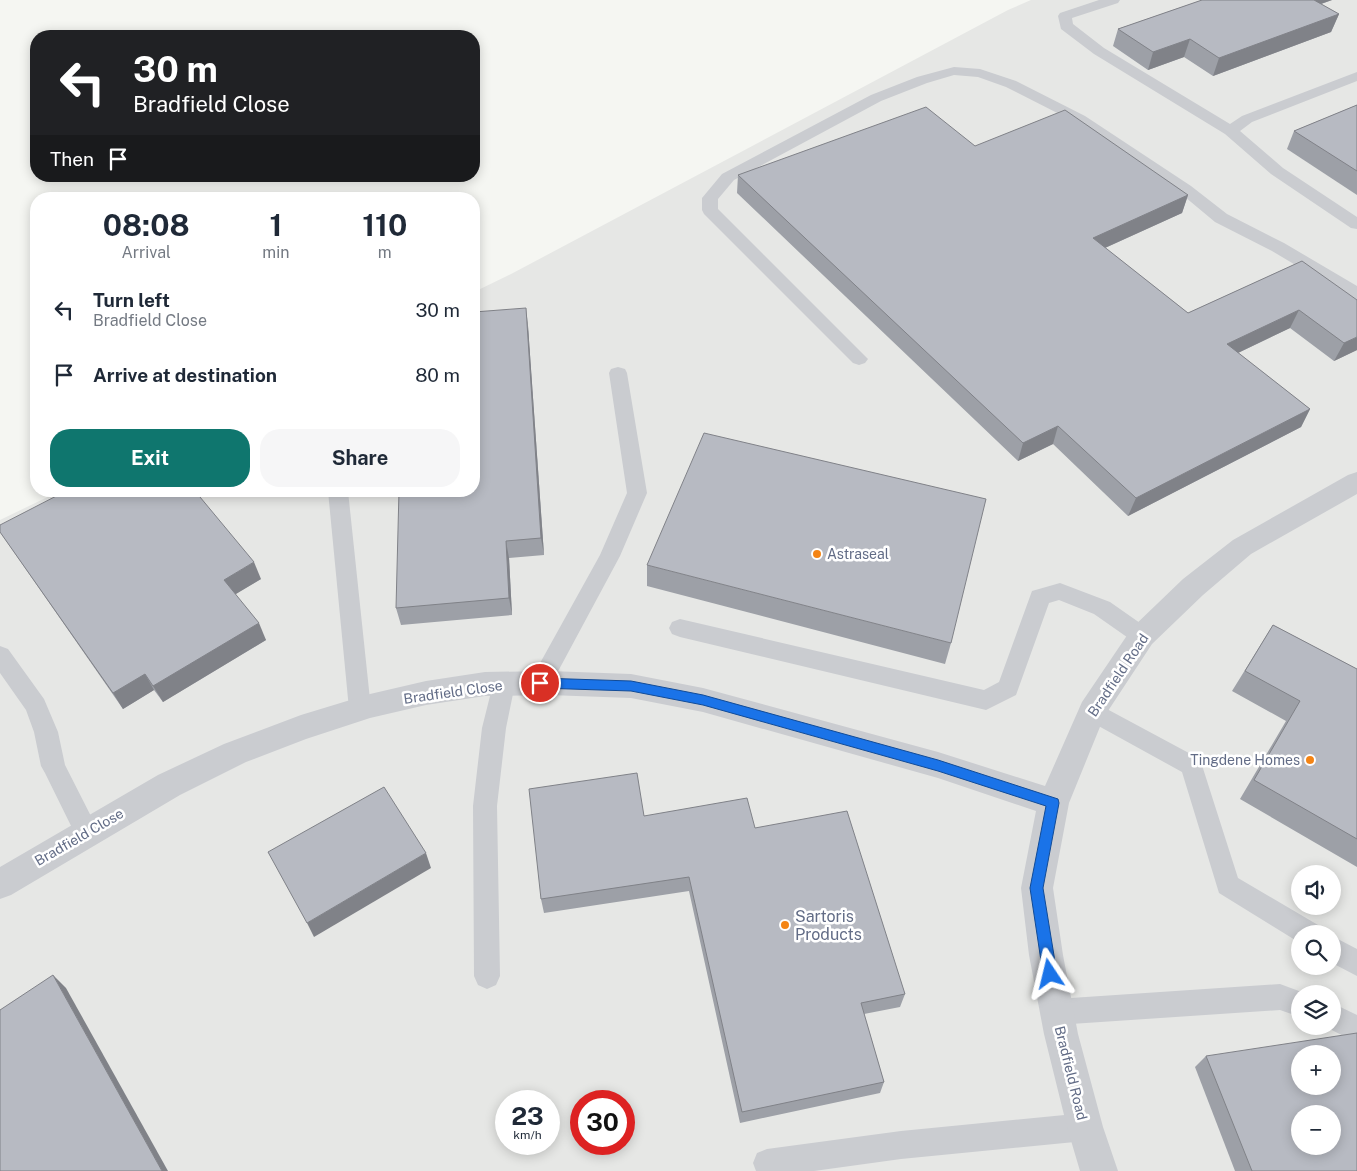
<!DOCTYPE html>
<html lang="en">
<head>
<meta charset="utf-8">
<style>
	:root { --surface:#fff; --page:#f6f6f7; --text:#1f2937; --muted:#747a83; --accent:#0f766e }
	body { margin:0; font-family:"Public Sans",sans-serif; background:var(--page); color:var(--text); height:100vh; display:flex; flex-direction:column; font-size:19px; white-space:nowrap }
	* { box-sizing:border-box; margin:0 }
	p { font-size:16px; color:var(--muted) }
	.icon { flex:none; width:28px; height:28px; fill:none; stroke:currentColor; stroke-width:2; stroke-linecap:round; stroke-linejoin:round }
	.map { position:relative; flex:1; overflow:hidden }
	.drawer { position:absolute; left:30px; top:192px; width:450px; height:305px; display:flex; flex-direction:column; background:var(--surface); border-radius:20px; box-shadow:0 2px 12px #0003 }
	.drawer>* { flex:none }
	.top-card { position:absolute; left:30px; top:30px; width:450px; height:152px; border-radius:20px; box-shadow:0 2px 12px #0003; background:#202124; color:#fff; overflow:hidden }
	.tools { position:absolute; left:1291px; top:865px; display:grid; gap:10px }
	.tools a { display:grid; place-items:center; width:50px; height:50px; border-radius:50%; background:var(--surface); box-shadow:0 2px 12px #0003; font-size:25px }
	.speed { position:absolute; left:495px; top:1090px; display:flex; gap:10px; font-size:25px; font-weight:700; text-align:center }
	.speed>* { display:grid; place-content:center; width:65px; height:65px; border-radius:50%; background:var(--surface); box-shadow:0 2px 12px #0003; line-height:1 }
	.speed small { font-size:12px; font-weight:400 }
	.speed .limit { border:8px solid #d22; background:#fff; color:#111 }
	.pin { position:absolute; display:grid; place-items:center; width:42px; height:42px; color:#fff; margin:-21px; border:2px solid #fff; border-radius:50%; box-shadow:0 1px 5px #0007 }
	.me { position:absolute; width:55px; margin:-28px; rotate:350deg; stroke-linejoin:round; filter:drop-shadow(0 0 4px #0008) }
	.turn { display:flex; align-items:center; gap:18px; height:105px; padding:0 20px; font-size:22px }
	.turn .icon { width:65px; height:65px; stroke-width:2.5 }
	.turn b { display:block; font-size:35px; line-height:42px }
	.then { display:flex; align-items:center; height:48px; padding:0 20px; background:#0003; gap:10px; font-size:19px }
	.eta { display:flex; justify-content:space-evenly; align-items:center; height:85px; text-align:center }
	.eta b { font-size:30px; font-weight:700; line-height:35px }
	.cta { display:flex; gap:10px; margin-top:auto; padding:10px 20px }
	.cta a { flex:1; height:58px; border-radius:20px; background:var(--accent); color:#fff; font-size:20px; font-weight:700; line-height:58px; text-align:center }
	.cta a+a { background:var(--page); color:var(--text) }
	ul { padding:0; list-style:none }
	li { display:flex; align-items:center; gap:15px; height:65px; padding:0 20px }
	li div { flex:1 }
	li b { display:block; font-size:19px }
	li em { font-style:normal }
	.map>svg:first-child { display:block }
	.built { fill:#e6e7e5; fill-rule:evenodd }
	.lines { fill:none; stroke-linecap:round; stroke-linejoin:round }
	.service { fill:#caccd0; fill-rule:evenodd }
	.minor { fill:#caccd0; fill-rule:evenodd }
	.wall { fill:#9da0a7 }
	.shaded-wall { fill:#808288 }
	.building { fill:#b7bac2; stroke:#808288; fill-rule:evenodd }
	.route { fill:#1a73e8; stroke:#114b97 }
	.poi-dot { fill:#f48414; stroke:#fff; stroke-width:2 }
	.labels { text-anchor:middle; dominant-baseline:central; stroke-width:5; stroke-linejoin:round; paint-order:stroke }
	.poi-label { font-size:14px; fill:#626c86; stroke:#fff; text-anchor:start }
	.street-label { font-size:14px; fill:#626c86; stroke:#fff }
	.near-poi-label { font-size:16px; fill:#626c86; stroke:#fff; text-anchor:start }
</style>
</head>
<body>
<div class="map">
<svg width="1357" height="1171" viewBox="0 0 1357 1171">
	<rect width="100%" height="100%" fill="#f5f6f2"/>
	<!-- built -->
	<path class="built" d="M1031,0H1357V1171H0V520L60,491H474V292L513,273L1008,10ZM1300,874H1332V906H1300ZM1300,934H1332V966H1300ZM1300,994H1332V1026H1300ZM1300,1054H1332V1086H1300ZM506,1101H549V1144H506ZM581,1101H624V1144H581ZM1300,1114H1332V1146H1300Z"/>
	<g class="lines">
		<!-- service -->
		<g class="service">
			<path d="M1099,0H1120L1118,3L1072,18L1073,24L1104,48L1230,124L1242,116L1357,72V81L1252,122L1240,131L1283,168L1357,217V229L1351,228L1271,174L1225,134L1094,54L1061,29L1058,16L1060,13Z"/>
			<path d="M954,67L980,69L1016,81L1085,116L1191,186L1227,214L1284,243L1357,286V300L1351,298L1272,251L1215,222L1179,192L1075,122L1006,87L978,77L954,75L927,83L881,101L734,180L718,199V209L868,359L865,363L859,365L853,363L704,214L702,210V198L722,174L871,95L917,77Z"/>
			<path d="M618,367L625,369L627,373L647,493L620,556L548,690L540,692L532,690L529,683L600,555L627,493L609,373L611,369Z"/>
			<path d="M328,491H348L371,709L368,716L360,719L352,716L349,709Z"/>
			<path d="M1060,583L1110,602L1150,630L1153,636L1150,642L1142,645L1134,642L1094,614L1059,600L1049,603L1016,695L986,710L680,637L672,634L669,628L672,622L680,619L984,690L999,682L1032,591Z"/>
			<path d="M0,646L8,649L44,699L58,732L65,765L99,832L96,840L87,843L78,840L45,773L41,766L34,732L26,710L0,673Z"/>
			<path d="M504,675L512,677L515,684L506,728L497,806L500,976L496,985L487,989L478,985L474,976L473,806L482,728L493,684L496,677Z"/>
			<path d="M1092,701L1200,759L1238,878L1318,925L1322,934H1300V943L1219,893L1182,772L1084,718L1081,711L1084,704Z"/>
			<path d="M1332,936L1357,949V976L1332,963Z"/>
			<path d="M1280,984L1307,994H1300V1017L1280,1010L1056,1025L1047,1021L1043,1012L1047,1003L1056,999Z"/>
			<path d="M1332,1003L1357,1015V1043L1324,1026H1332Z"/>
			<path d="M1085,1113L1095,1117L1099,1127L1095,1137L1085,1141L901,1159L814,1171H756L753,1163L757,1153L767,1149L901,1131Z"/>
		</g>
		<!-- minor -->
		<path class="minor" d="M1357,472V494L1251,554L1203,595L1152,644L1104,717L1069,803L1053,888L1063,955L1078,1034L1103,1127L1118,1171H1080L1067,1127L1044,1034L1029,955L1021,888L1036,811L938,778L703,712L631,698L549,695L485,696L426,705L370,718L306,739L246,762L180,795L11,895L0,899V867L158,775L224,744L301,715L370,694L426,681L485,672L549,671L631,674L703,688L938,752L1045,786L1082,702L1132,628L1183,579L1233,540L1348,475Z"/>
	</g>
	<!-- wall -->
	<g class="wall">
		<path d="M1202,0H1332L1321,4L1339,14L1331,32L1213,76L1184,57L1148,70L1113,46L1118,29Z"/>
		<path d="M1357,105V195L1287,149L1294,131Z"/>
		<path d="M975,146L1188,195L1182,213L1105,248L1188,313L1302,261L1357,350L1334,361L1290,328L1238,353L1310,409L1301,427L1128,516L1053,444L1018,461L737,193L738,175Z"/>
		<path d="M528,326L544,555L509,558L512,615L401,625L396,608Z"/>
		<path d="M0,532L261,579L235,594L266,640L163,702L154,690L123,709Z"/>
		<path d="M647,565L951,643L945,664L647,586Z"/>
		<path d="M1273,625L1357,669V867L1240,799L1286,721L1232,691Z"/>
		<path d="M644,816L755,828L905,994L900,1007L864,1014L884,1082L880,1093L740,1123L689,891L544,913L541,899Z"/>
		<path d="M1206,1056L1357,1171H1235L1195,1067Z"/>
	</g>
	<!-- shaded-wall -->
	<g class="shaded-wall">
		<path d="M1303,0H1332L1298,12Z"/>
		<path d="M1339,14L1331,32L1213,76L1219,58Z"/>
		<path d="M1190,39L1184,57L1148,70L1153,52Z"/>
		<path d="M1188,195L1182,213L1087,256L1093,238Z"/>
		<path d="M526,308L528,326L544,555L541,538Z"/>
		<path d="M1299,310L1290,328L1219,362L1227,344Z"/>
		<path d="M1357,337V350L1334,361L1344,343Z"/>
		<path d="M1310,409L1301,427L1128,516L1136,498Z"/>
		<path d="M1058,426L1053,444L1018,461L1023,443Z"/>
		<path d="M506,541L509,558L512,615L509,598Z"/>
		<path d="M254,562L261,579L231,597L224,580Z"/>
		<path d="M259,623L266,640L163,702L153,686Z"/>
		<path d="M145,674L154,690L123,709L113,693Z"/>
		<path d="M426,853L431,868L314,937L307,923Z"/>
		<path d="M53,975L66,988L168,1171H162Z"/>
	</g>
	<!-- building -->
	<g class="building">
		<path d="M1202,0H1314L1339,14L1219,58L1190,39L1153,52L1118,29Z"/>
		<path d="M1357,105V171L1294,131Z"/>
		<path d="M926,107L975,146L1065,110L1188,195L1093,238L1188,313L1302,261L1357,300V337L1344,343L1299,310L1227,344L1310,409L1136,498L1058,426L1023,443L738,175Z"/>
		<path d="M526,308L541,538L506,541L509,598L396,608L399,491H474V312Z"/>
		<path d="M704,433L986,499L951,643L647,565Z"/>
		<path d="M66,491H195L254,562L224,580L259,623L153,686L145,674L113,693L0,532V525Z"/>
		<path d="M1273,625L1357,669V839L1254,780L1300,701L1245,671Z"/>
		<path d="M637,773L644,816L747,798L755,828L847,811L905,994L861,1003L884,1082L742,1112L689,877L541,899L529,789Z"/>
		<path d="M384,787L426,853L307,923L268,852Z"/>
		<path d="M53,975L162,1171H0V1010Z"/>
		<path d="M1357,1033V1171H1252L1206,1056ZM1300,1054H1332V1086H1300ZM1300,1114H1332V1146H1300Z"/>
	</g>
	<!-- route -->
	<path class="route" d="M540,678L631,681L703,695L938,760L1058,799L1059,803L1043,888L1057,974L1055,978L1050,980L1045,978L1043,974L1030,888L1046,806L938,771L703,705L631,691L540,688L536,686L534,683L536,679Z"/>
	<!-- markers -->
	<g class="poi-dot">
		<circle cx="817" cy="554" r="5"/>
		<circle cx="1310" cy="760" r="5"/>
		<circle cx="785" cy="925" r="5"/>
	</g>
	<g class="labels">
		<!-- poi labels -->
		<g class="poi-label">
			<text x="827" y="554">Astraseal</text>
			<text x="1300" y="760" text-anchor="end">Tingdene Homes</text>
		</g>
		<!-- street labels -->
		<g class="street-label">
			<text transform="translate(1118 675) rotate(-56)">Bradfield Road</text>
			<text transform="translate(453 692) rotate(-8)">Bradfield Close</text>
			<text transform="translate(79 837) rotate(-30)">Bradfield Close</text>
			<text transform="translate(1071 1073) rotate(76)">Bradfield Road</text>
		</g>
		<!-- near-poi labels -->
		<g class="near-poi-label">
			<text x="795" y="916">Sartoris<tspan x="795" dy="18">Products</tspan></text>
		</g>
	</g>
</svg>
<div class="tools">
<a><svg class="icon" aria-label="sound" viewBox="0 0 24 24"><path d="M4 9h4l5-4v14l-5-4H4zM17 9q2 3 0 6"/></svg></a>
<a><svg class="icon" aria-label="search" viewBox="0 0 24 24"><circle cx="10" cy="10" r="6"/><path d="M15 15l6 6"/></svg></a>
<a><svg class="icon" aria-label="layers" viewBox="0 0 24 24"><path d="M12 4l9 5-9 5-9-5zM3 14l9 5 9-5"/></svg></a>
<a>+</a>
<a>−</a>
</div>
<div class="speed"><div>23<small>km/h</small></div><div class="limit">30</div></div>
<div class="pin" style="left:540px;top:683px;background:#d93025"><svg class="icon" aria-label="arrive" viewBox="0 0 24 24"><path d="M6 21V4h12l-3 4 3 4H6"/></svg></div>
<svg class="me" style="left:1050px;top:974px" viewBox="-20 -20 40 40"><path d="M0-17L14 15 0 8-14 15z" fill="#1a73e8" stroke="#fff" stroke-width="4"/></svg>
<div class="top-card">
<div class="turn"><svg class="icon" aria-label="left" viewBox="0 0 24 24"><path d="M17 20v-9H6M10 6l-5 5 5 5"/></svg><div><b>30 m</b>Bradfield Close</div></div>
<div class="then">Then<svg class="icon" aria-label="arrive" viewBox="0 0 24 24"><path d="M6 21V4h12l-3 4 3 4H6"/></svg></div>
</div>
<section class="drawer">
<div class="eta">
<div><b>08:08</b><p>Arrival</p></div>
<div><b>1</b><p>min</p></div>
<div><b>110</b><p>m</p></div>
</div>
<ul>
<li><svg class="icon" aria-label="left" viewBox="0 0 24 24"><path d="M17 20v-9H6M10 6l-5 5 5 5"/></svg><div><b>Turn left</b><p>Bradfield Close</p></div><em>30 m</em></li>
<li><svg class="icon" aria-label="arrive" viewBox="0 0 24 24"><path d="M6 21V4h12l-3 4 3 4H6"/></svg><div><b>Arrive at destination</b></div><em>80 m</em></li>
</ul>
<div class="cta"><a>Exit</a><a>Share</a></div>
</section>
</div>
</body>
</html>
